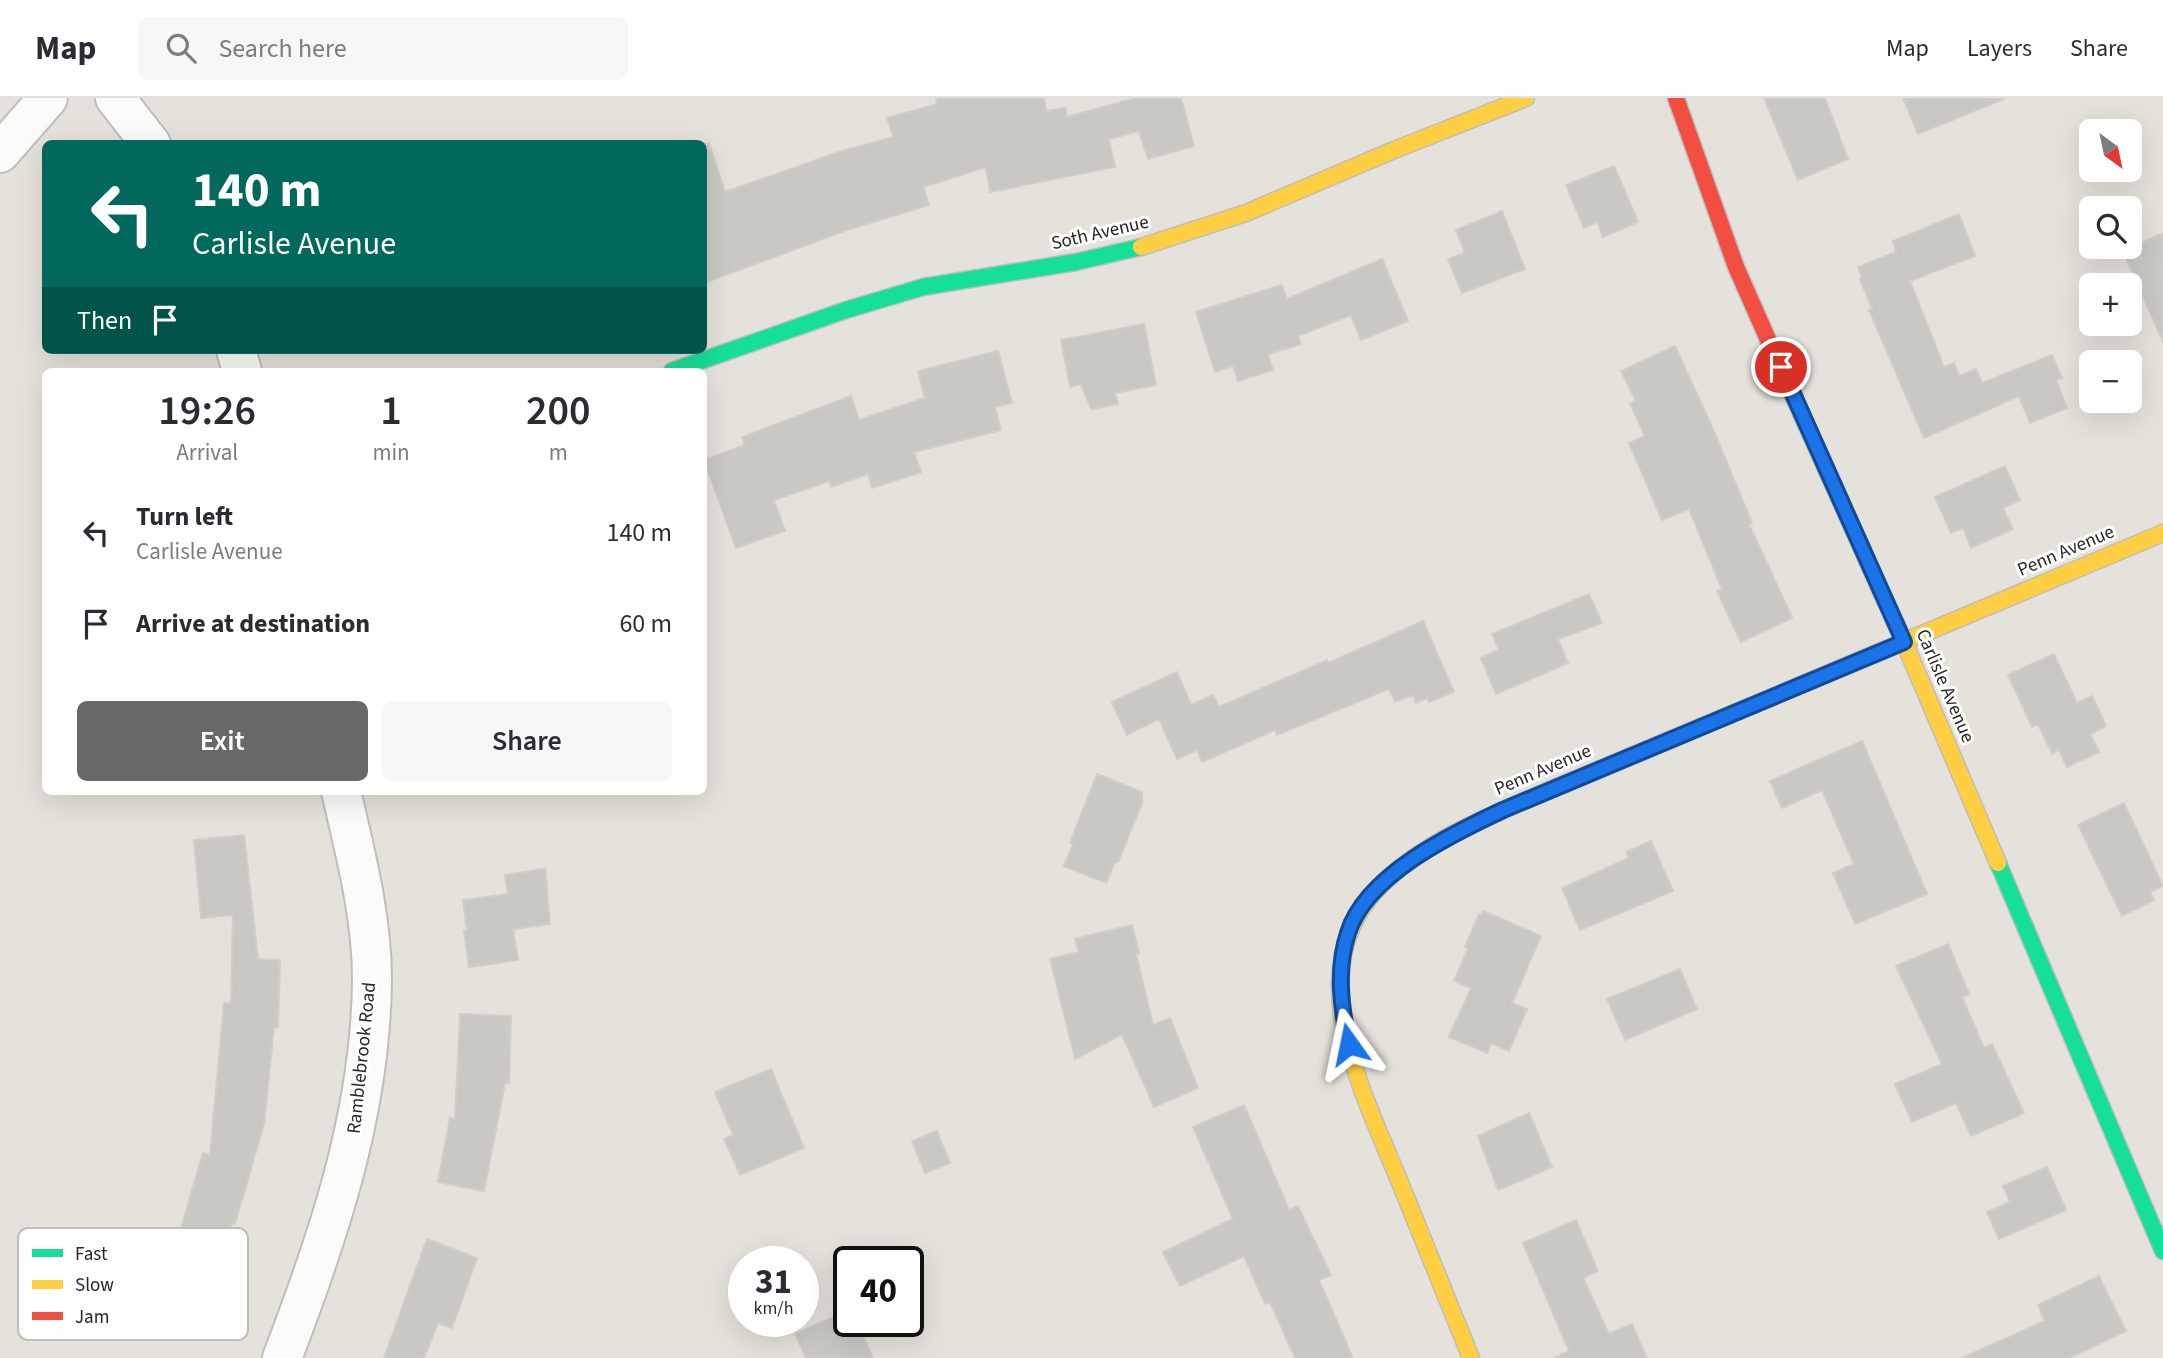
<!DOCTYPE html>
<html lang="en">
<head>
<meta charset="utf-8">
<style>
	:root { --surface:#fff; --page:#f7f7f7; --text:#2b2b33; --muted:#7c7c81; --line:#e1e1e2; --accent:#6a6866 }
	body { margin:0; font-family:"Source Sans 3",sans-serif; background:var(--page); color:var(--text); height:100vh; display:flex; flex-direction:column; font-size:26px; white-space:nowrap }
	* { box-sizing:border-box; margin:0 }
	p { font-size:23px; color:var(--muted) }
	.icon { flex:none; width:38px; height:38px; fill:none; stroke:currentColor; stroke-width:2; stroke-linecap:round; stroke-linejoin:round }
	.map { position:relative; flex:1; overflow:hidden }
	.drawer { position:absolute; left:42px; top:270px; width:665px; height:427px; display:flex; flex-direction:column; background:var(--surface); border-radius:10px; box-shadow:0 7px 28px #0002 }
	.drawer>* { flex:none }
	.banner { position:absolute; left:42px; top:42px; width:665px; height:214px; border-radius:10px; box-shadow:0 7px 28px #0002; background:#00695c; color:#fff; overflow:hidden }
	.needle { width:46px; rotate:147deg }
	.tools { position:absolute; left:2079px; top:21px; display:grid; gap:14px }
	.tools a { display:grid; place-items:center; width:63px; height:63px; border-radius:10px; background:var(--surface); box-shadow:0 7px 28px #0002; font-size:35px }
	.speed { position:absolute; left:728px; top:1148px; display:flex; gap:14px; font-size:35px; font-weight:700; text-align:center }
	.speed>* { display:grid; place-content:center; width:91px; height:91px; border-radius:50%; background:var(--surface); box-shadow:0 7px 28px #0002; line-height:1 }
	.speed small { font-size:18px; font-weight:400 }
	.speed .limit { border:4px solid #111; border-radius:10px; background:#fff; color:#111 }
	.pin { position:absolute; display:grid; place-items:center; width:60px; height:60px; color:#fff; margin:-30px; border:4px solid #fff; border-radius:50%; box-shadow:0 2px 7px #0007 }
	.me { position:absolute; width:77px; margin:-38px; rotate:348deg; stroke-linejoin:round; filter:drop-shadow(0 0 5px #0008) }
	.turn { display:flex; align-items:center; gap:24px; height:147px; padding:0 35px; font-size:32px }
	.turn .icon { width:91px; height:91px; stroke-width:2.5 }
	.turn b { display:block; font-size:49px; line-height:60px }
	.then { display:flex; align-items:center; height:66px; padding:0 35px; background:#0003; gap:14px; font-size:26px }
	.eta { display:flex; justify-content:space-evenly; align-items:center; height:119px; text-align:center }
	.eta b { font-size:42px; font-weight:600; line-height:49px }
	.action { display:flex; gap:14px; margin-top:auto; padding:14px 35px }
	.action a { flex:1; height:80px; border-radius:10px; background:var(--accent); color:#fff; font-size:28px; font-weight:600; line-height:80px; text-align:center }
	.action a+a { background:var(--page); color:var(--text) }
	ul { padding:0; list-style:none }
	li { display:flex; align-items:center; gap:21px; height:91px; padding:0 35px }
	li div { flex:1 }
	li b { display:block; font-size:26px }
	li em { font-style:normal }
	header { display:flex; align-items:center; gap:42px; box-sizing:border-box; height:98px; padding:0 35px; background:var(--surface); border-bottom:2px solid var(--line) }
	header strong { font-size:33px }
	nav { display:flex; gap:38px; margin-inline-start:auto; font-size:24px }
	.search { width:490px; height:63px; background:var(--page); display:flex; align-items:center; gap:18px; box-sizing:border-box; padding:0 24px; border-radius:10px; color:var(--muted); font-size:26px }
	.map>svg:first-child { display:block }
	.building { fill:#cac8c3; stroke:#d0cec9; stroke-width:2 }
	.lines { fill:none; stroke-linecap:round; stroke-linejoin:round }
	.street-casing { stroke:#bfbebe; stroke-width:42 }
	.fast-casing { stroke:#bfbebe; stroke-width:19 }
	.slow-casing { stroke:#bfbebe; stroke-width:19 }
	.jam-casing { stroke:#bfbebe; stroke-width:19 }
	.street { stroke:#fbfbfa; stroke-width:38 }
	.fast { stroke:#16e098; stroke-width:16 }
	.slow { stroke:#ffcf43; stroke-width:16 }
	.jam { stroke:#f24e42; stroke-width:16 }
	.route-casing { stroke:#114b97; stroke-width:18 }
	.route { stroke:#1a73e8; stroke-width:12 }
	.labels { text-anchor:middle; dominant-baseline:central; stroke-width:6; stroke-linejoin:round; paint-order:stroke }
	.street-label { font-size:19px; fill:#272727; stroke:#fff }
	.key { fill:#fff; stroke:#bebebe; stroke-width:2 }
	.key-label { font-size:19px; fill:#272727 }
</style>
</head>
<body>
<header>
<strong>Map</strong>
<div class="search"><svg class="icon" aria-label="search" viewBox="0 0 24 24"><circle cx="10" cy="10" r="6"/><path d="M15 15l6 6"/></svg>Search here</div>
<nav><a>Map</a><a>Layers</a><a>Share</a></nav>
</header>
<div class="map">
<svg width="2163" height="1260" viewBox="0 0 2163 1260">
	<rect width="100%" height="100%" fill="#e5e2dc"/>
	<!-- building -->
	<g class="building">
		<path d="M936,0H1044L1046,13L1066,10L1067,19L1136,0H1181L1194,48L1148,61L1139,33L1109,41L1115,69L990,94L986,69L923,89L929,107L847,132L704,185V46L709,45L725,94L839,54L893,39L887,20L937,6Z"/>
		<path d="M1764,0H1825L1848,61L1798,82Z"/>
		<path d="M1903,0H2004V1L1918,36Z"/>
		<path d="M1614,68L1638,124L1603,139L1597,124L1584,130L1566,87Z"/>
		<path d="M1502,113L1525,171L1462,195L1448,161L1465,155L1456,132Z"/>
		<path d="M1959,116L1975,158L1910,183L1944,269L1954,265L1959,278L1976,271L1982,285L2052,257L2062,280L2056,282L2067,310L2030,325L2019,298L1924,340L1869,212L1872,211L1860,181L1862,180L1858,169L1896,154L1893,143Z"/>
		<path d="M2163,135V244L2123,153Z"/>
		<path d="M1382,161L1408,223L1361,242L1351,217L1298,238L1301,246L1268,256L1273,272L1238,283L1233,268L1215,274L1196,214L1282,187L1287,201Z"/>
		<path d="M1144,226L1156,287L1115,295L1118,306L1091,311L1081,286L1070,289L1061,242Z"/>
		<path d="M1675,248L1713,331L1752,425L1749,426L1792,520L1741,544L1717,493L1722,491L1689,411L1662,422L1629,345L1645,338L1630,305L1636,303L1621,273Z"/>
		<path d="M998,253L1012,305L995,309L1001,332L914,354L921,374L872,390L868,376L831,389L829,383L774,402L785,433L736,450L704,362L745,347L742,339L851,298L859,322L925,300L918,273Z"/>
		<path d="M2005,368L2020,402L2003,410L2013,431L1971,450L1963,430L1951,435L1935,399Z"/>
		<path d="M1589,496L1602,525L1558,541L1568,565L1496,596L1481,560L1499,552L1492,536Z"/>
		<path d="M1423,523L1454,594L1429,604L1427,600L1416,605L1413,597L1395,604L1389,591L1277,637L1275,632L1202,664L1197,652L1177,661L1159,621L1127,637L1112,604L1177,574L1191,607L1213,597L1219,609L1327,562L1328,565Z"/>
		<path d="M2054,556L2077,605L2092,598L2106,628L2090,636L2099,654L2067,669L2059,652L2052,656L2038,626L2032,629L2008,577Z"/>
		<path d="M1862,643L1927,796L1855,826L1833,775L1854,766L1822,692L1782,710L1770,683Z"/>
		<path d="M1097,676L1142,694V705L1118,764H1115L1106,785L1064,768L1073,747L1070,745Z"/>
		<path d="M2124,705L2163,788L2150,794L2154,802L2122,818L2078,727Z"/>
		<path d="M244,737L258,861L280,862L278,929H274L264,1026L235,1126L232,1125L187,1231L156,1218L163,1200L147,1194L167,1148L175,1151L203,1055L210,1057L224,905H231L233,817L201,820L194,742Z"/>
		<path d="M1651,743L1673,793L1580,832L1562,790L1629,760L1626,754Z"/>
		<path d="M545,771L550,826L513,831L518,862L469,869L464,833H467L463,802L508,796L505,777Z"/>
		<path d="M1483,813L1541,838L1512,905L1527,911L1509,953L1491,945L1487,955L1449,939L1471,890L1454,883L1468,851L1465,849L1479,816L1481,817Z"/>
		<path d="M1132,827L1139,855L1136,856L1153,927L1170,920L1198,990L1154,1009L1122,936L1075,961L1050,861L1079,854L1075,841Z"/>
		<path d="M1948,846L1969,896L1962,899L1984,950L1992,946L2024,1015L1971,1038L1956,1005L1912,1024L1895,986L1942,966L1896,868Z"/>
		<path d="M1680,871L1697,911L1625,942L1607,901Z"/>
		<path d="M460,916L511,918L509,985H505L484,1093L438,1084L450,1020L455,1021Z"/>
		<path d="M771,971L804,1050L740,1077L724,1041L733,1037L715,994Z"/>
		<path d="M1244,1007L1289,1112L1298,1108L1331,1177L1319,1182L1353,1260H1295L1270,1204L1265,1206L1244,1158L1180,1188L1163,1154L1233,1121L1193,1029Z"/>
		<path d="M1529,1015L1552,1069L1498,1092L1478,1038Z"/>
		<path d="M937,1033L950,1065L925,1075L912,1043Z"/>
		<path d="M2047,1069L2066,1112L1999,1141L1987,1114L2010,1104L2003,1088Z"/>
		<path d="M1576,1122L1598,1173L1583,1180L1609,1236L1632,1226L1647,1260H1554L1569,1253L1523,1145Z"/>
		<path d="M427,1141L477,1160L452,1230L438,1225L424,1260H384Z"/>
		<path d="M2099,1178L2126,1233L2069,1260H1962L2045,1223L2038,1207Z"/>
		<path d="M849,1212V1223H857L873,1260H806L795,1236Z"/>
	</g>
	<g class="lines">
		<!-- street casing -->
		<g class="street-casing">
			<g id="street">
				<path d="M115,0L151,46"/>
				<path d="M0,55L48,0"/>
				<path d="M236,252L242,273"/>
				<path d="M282,1260C329,1138 371,1013 372,881C372,818 355,754 341,693"/>
			</g>
		</g>
		<!-- fast casing -->
		<g class="fast-casing">
			<g id="fast">
				<path d="M672,273L846,212L923,189L1076,164L1141,149"/>
				<path d="M1998,765L2163,1153"/>
			</g>
		</g>
		<!-- slow casing -->
		<g class="slow-casing">
			<g id="slow">
				<path d="M1141,149L1246,115L1394,52L1526,0"/>
				<path d="M1770,246L1904,544L1998,765"/>
				<path d="M1672,641L2163,435"/>
				<path d="M1384,784C1294,868 1364,995 1401,1087C1424,1145 1448,1202 1471,1260"/>
			</g>
		</g>
		<!-- jam casing -->
		<g class="jam-casing">
			<g id="jam">
				<path d="M1676,0L1736,169L1770,246"/>
				<path d="M1384,784C1429,742 1487,719 1543,695C1586,677 1629,659 1672,641"/>
			</g>
		</g>
		<!-- street -->
		<use href="#street" class="street"/>
		<!-- fast -->
		<use href="#fast" class="fast"/>
		<!-- slow -->
		<use href="#slow" class="slow"/>
		<!-- jam -->
		<use href="#jam" class="jam"/>
	</g>
	<g class="lines">
		<!-- route casing -->
		<g class="route-casing">
			<path id="route" d="M1349,946C1341,910 1336,871 1348,835C1366,777 1452,736 1503,712L1904,544L1781,269"/>
		</g>
		<!-- route -->
		<use href="#route" class="route"/>
	</g>
	<g class="labels">
		<!-- street labels -->
		<g class="street-label">
			<text transform="translate(1100 135) rotate(-13)">Soth Avenue</text>
			<text transform="translate(2066 453) rotate(-23)">Penn Avenue</text>
			<text transform="translate(1945 588) rotate(67)">Carlisle Avenue</text>
			<text transform="translate(1543 672) rotate(-23)">Penn Avenue</text>
			<text transform="translate(362 960) rotate(-84)">Ramblebrook Road</text>
		</g>
	</g>
	<!-- legend -->
	<rect x="18" y="1130" width="230" height="112" rx="10" class="key"/>
	<rect x="32" y="1151" width="31" height="8" fill="#16e098"/>
	<rect x="32" y="1182" width="31" height="9" fill="#ffcf43"/>
	<rect x="32" y="1214" width="31" height="8" fill="#f24e42"/>
	<g class="key-label">
		<text x="75" y="1162">Fast</text>
		<text x="75" y="1193">Slow</text>
		<text x="75" y="1225">Jam</text>
	</g>
</svg>
<div class="tools">
<a><svg class="needle" viewBox="-14 -14 28 28"><path d="M0-13l5 13h-10z" fill="#e53935"/><path d="M0 13l5-13h-10z" fill="#7c7c81"/></svg></a>
<a><svg class="icon" aria-label="search" viewBox="0 0 24 24"><circle cx="10" cy="10" r="6"/><path d="M15 15l6 6"/></svg></a>
<a>+</a>
<a>−</a>
</div>
<div class="speed"><div>31<small>km/h</small></div><div class="limit">40</div></div>
<div class="pin" style="left:1781px;top:269px;background:#d93025"><svg class="icon" aria-label="arrive" viewBox="0 0 24 24"><path d="M6 21V4h12l-3 4 3 4H6"/></svg></div>
<svg class="me" style="left:1349px;top:946px" viewBox="-20 -20 40 40"><path d="M0-17L14 15 0 8-14 15z" fill="#1a73e8" stroke="#fff" stroke-width="4"/></svg>
<div class="banner">
<div class="turn"><svg class="icon" aria-label="left" viewBox="0 0 24 24"><path d="M17 20v-9H6M10 6l-5 5 5 5"/></svg><div><b>140 m</b>Carlisle Avenue</div></div>
<div class="then">Then<svg class="icon" aria-label="arrive" viewBox="0 0 24 24"><path d="M6 21V4h12l-3 4 3 4H6"/></svg></div>
</div>
<section class="drawer">
<div class="eta">
<div><b>19:26</b><p>Arrival</p></div>
<div><b>1</b><p>min</p></div>
<div><b>200</b><p>m</p></div>
</div>
<ul>
<li><svg class="icon" aria-label="left" viewBox="0 0 24 24"><path d="M17 20v-9H6M10 6l-5 5 5 5"/></svg><div><b>Turn left</b><p>Carlisle Avenue</p></div><em>140 m</em></li>
<li><svg class="icon" aria-label="arrive" viewBox="0 0 24 24"><path d="M6 21V4h12l-3 4 3 4H6"/></svg><div><b>Arrive at destination</b></div><em>60 m</em></li>
</ul>
<div class="action"><a>Exit</a><a>Share</a></div>
</section>
</div>
</body>
</html>
